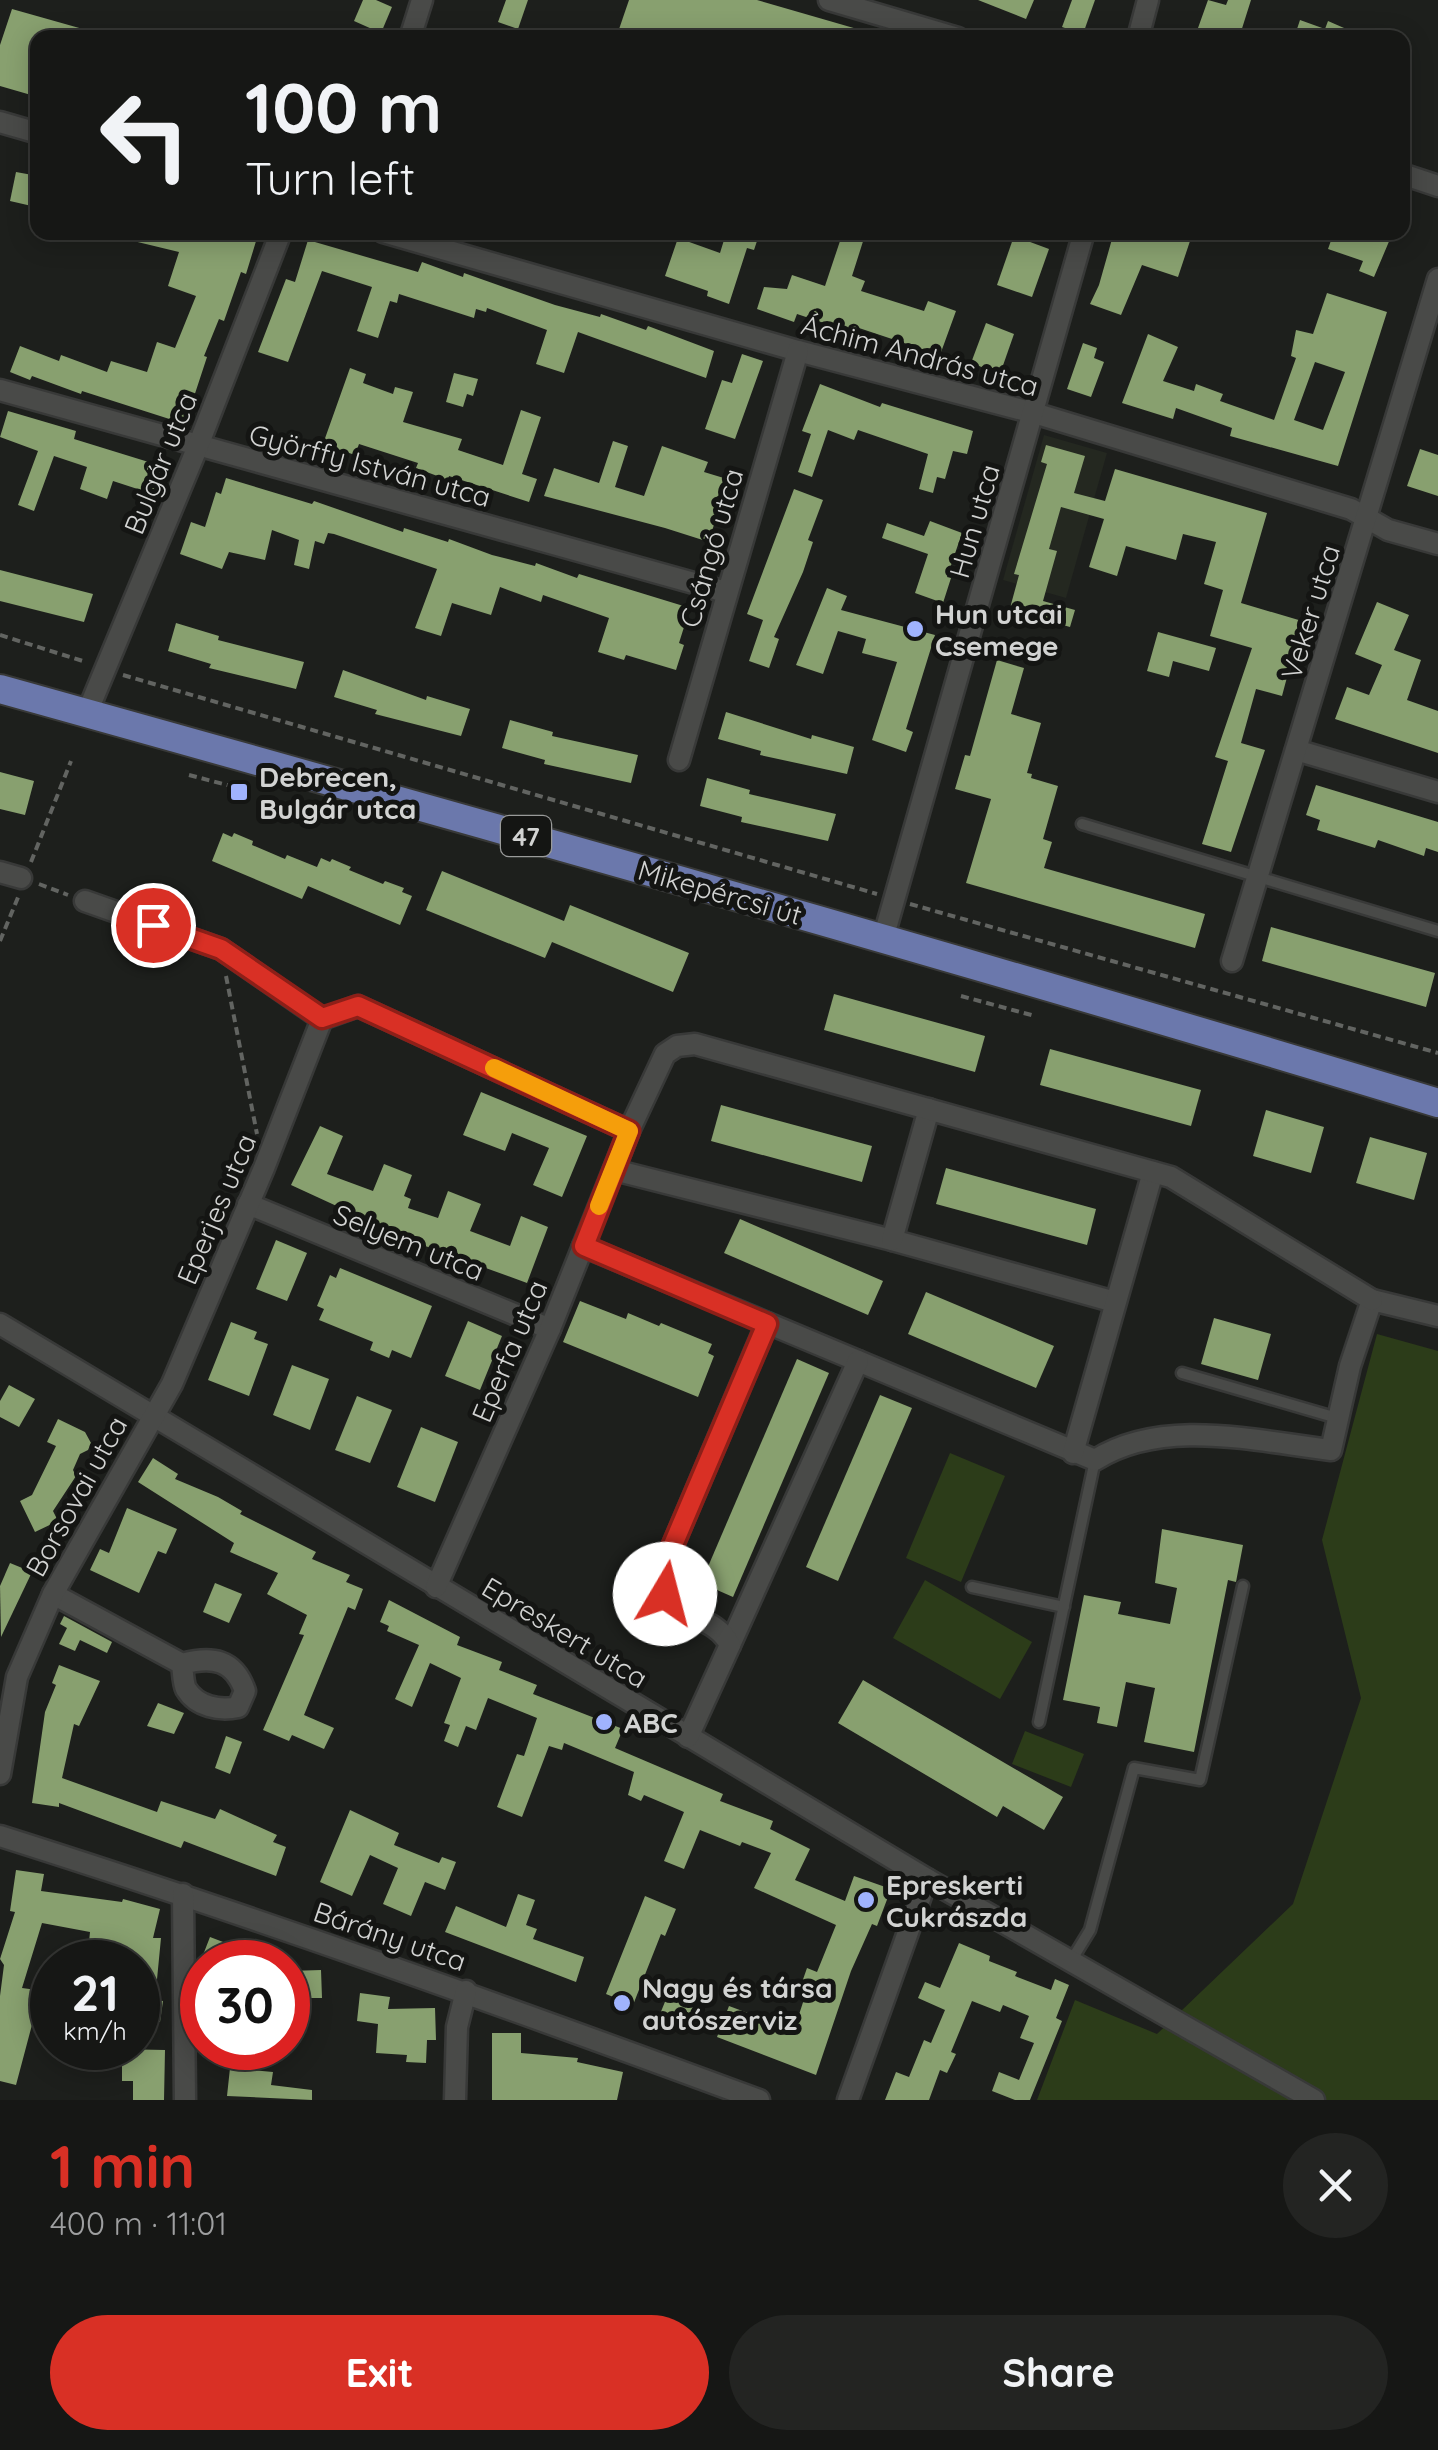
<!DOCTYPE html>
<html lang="en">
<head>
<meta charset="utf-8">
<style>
	:root { --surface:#161715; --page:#232422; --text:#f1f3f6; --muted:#9e9fa0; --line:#353634; --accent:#d93025 }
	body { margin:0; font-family:Quicksand,sans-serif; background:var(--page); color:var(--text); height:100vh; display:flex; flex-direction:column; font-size:38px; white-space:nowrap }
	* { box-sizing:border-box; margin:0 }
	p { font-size:32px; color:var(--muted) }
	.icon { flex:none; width:55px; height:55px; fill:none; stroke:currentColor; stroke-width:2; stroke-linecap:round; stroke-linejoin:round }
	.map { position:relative; height:2100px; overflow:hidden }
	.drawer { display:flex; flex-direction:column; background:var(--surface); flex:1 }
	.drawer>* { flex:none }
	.hud { position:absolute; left:30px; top:30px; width:1380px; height:210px; border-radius:20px; box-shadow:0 5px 25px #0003,0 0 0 2px var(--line); background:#161715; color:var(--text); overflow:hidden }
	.speed { position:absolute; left:30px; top:1940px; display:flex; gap:20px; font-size:50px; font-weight:700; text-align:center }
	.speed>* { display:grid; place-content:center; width:130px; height:130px; border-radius:50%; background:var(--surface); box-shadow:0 5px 25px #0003,0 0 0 2px var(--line); line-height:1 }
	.speed small { font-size:25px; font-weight:400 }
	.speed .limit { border:15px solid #d22; background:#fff; color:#111 }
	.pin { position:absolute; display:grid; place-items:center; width:85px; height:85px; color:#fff; margin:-42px; border:5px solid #fff; border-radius:50%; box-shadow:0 2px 10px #0007 }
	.me { position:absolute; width:110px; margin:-55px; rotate:8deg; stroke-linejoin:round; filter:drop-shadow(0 0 8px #0008) }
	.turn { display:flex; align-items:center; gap:35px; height:210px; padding:0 50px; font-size:45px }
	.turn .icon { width:130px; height:130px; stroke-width:2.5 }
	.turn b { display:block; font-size:70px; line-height:85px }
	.round { display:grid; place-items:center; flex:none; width:105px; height:105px; border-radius:52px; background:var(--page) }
	.head { display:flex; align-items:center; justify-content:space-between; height:170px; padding:0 50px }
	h1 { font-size:60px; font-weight:700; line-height:75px; color:var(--accent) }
	.action { display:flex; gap:20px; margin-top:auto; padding:20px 50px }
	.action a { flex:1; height:115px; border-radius:60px; background:var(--accent); color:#fff; font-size:40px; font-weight:700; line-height:115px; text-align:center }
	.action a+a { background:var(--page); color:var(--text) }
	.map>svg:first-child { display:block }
	.built { fill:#242820 }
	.green { fill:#2c3c19 }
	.building { fill:#88a06f; fill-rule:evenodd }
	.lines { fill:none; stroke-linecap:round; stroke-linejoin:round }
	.service-casing { stroke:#383938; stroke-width:15 }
	.minor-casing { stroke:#383938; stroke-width:25 }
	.primary-casing { stroke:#383938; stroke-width:32 }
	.path { stroke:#626461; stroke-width:4; stroke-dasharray:8 5; stroke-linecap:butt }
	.service { stroke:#494a48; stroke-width:10 }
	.minor { stroke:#494a48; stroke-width:20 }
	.primary { stroke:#6b78ac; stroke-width:28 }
	.route-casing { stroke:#8d1f18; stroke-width:25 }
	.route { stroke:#d93025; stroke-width:18 }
	.slow { stroke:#f59e0b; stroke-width:18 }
	.poi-dot { fill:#a0b3fd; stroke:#141513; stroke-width:4 }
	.labels { text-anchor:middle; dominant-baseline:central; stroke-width:10; stroke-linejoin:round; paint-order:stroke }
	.shield { fill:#141513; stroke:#999a99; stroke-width:2.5 }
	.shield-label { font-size:25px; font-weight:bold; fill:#d2d3d2 }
	.street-label { font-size:28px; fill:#d2d3d2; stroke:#141513 }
	.poi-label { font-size:28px; font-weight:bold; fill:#d2d3d2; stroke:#141513; text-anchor:start }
</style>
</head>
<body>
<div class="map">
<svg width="1438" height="2100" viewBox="0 0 1438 2100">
	<rect width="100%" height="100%" fill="#1d1f1c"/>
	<!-- built -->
	<path class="built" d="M1044,435L1107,453L1066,598L1003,580Z"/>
	<!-- green -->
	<g class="green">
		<path d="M1377,1334L1438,1351V2100H1037L1075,2000L1157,2034L1293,1904L1361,1698L1322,1540Z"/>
		<path d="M950,1453L1005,1476L961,1582L906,1558Z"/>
		<path d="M925,1580L1032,1642L1000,1699L893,1638Z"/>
		<path d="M1025,1731L1084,1754L1071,1787L1012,1764Z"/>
	</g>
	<!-- building -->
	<g class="building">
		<path d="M363,0H376L392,7L381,33L354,21Z"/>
		<path d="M506,0H528L518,29L498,22Z"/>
		<path d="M629,0H757L871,33L870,38H616Z"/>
		<path d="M978,0H1034L1026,19Z"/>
		<path d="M1072,0H1095L1083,34L1062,27Z"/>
		<path d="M1208,0L1226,5L1228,0H1251L1239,38H1225L1198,28Z"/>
		<path d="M12,9L97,33V38H38V97L0,86V45Z"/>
		<path d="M1300,20L1325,29L1328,21L1367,38H1294Z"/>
		<path d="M16,172L38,176L36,207L10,201Z"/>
		<path d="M122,232H236L257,238L246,274L241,272L224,321L219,319L204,356L207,357L185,424L82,391L81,394L32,376L30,380L10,372L20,346L59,361L61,355L107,372L111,361L147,372L157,342L175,348L196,296L168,286L179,252L121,238Z"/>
		<path d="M710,232H760L754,250L747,248L729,304L707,296L708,291L665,276L678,238L720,253L724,240L709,236Z"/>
		<path d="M843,232H866L852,276L865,281L861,291L924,311L928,301L956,311L940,355L850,325L848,331L797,314L794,322L757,309L764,287L787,289L792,275L825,286Z"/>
		<path d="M1114,232H1193L1178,277L1142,265L1121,315L1090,304L1099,285Z"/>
		<path d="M1334,232H1393L1374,277L1359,271L1363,261L1328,249Z"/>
		<path d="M1014,236L1049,249L1032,297L997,285Z"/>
		<path d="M308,240L418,272L422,262L463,277L464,273L555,305L600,317L601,314L646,330L648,326L714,351L706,378L578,332L564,373L536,364L547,330L487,308L486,312L476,309L474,318L399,294L397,303L390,301L378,338L357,331L372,287L322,271L288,362L258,352L286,279L295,282Z"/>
		<path d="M1327,293L1387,312L1338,466L1230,436L1232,428L1176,408L1173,419L1122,403L1148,334L1178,347L1163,381L1194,391L1196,384L1223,394L1220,401L1274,420L1296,358L1291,356L1296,330L1313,334ZM1315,362L1345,372L1323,430L1294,420Z"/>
		<path d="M986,323L1014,334L1000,374L971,363Z"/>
		<path d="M1083,343L1097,348L1094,358L1104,362L1091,397L1067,389Z"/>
		<path d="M742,354L763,361L735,439L705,429L722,380L732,383Z"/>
		<path d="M350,368L366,374L363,383L393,394L395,387L413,392L403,422L462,439L458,450L503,465L521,410L541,417L522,474L537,479L529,502L449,476L448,480L416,468L418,463L359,444L355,455L323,444Z"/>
		<path d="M454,373L478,379L473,396L467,394L463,407L446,402Z"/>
		<path d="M820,384L880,407L882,403L973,431L967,454L953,451L945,479L937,477L933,493L919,489L928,454L858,430L854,440L828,430L812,477L798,472L811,434L802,431Z"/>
		<path d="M8,411L76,431L74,439L168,468L159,496L113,481L107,499L80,489L87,467L54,456L34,511L18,505L38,451L0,437Z"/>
		<path d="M613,441L628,446L615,487L644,496L662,446L708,462L704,472L727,479L709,542L665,528L544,496L554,468L599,483Z"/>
		<path d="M1046,445L1085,456L1074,493L1105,501L1115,469L1267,513L1241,603L1302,621L1282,696L1256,689L1241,743L1265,750L1231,852L1202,844L1228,761L1215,757L1252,648L1210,636L1223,590L1204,584L1216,542L1183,534L1176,560L1126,546L1117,576L1089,567L1104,519L1061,507L1049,549L1057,551L1043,601L1075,610L1070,627L1038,618L1036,627L1007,619L1019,575L1014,574L1047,464L1041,462Z"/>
		<path d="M1420,449L1438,455V496L1407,486Z"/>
		<path d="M226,478L312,504L314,501L403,532L404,528L448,542L449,539L492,555L535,566L536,563L577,578L579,574L690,608L679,643L684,645L676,670L626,655L624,660L598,652L609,618L543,595L541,602L500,587L491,615L452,603L441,636L415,628L437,569L334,534L328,533L324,544L315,541L309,569L294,565L299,540L272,530L265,560L229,552L222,569L180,554L191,522L205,527L216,492L221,494Z"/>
		<path d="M794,489L823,500L808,540L813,542L803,572L774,637L779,639L769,668L749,661L763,620L747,614Z"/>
		<path d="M930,521L962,533L947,577L951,578L943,603L915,593L928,554L882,538L887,523L924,536Z"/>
		<path d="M0,570L93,594L84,622L0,601Z"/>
		<path d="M827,588L847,596L841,610L935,635L906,729L913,732L906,752L872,740L897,662L862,653L866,639L838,631L823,674L796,665Z"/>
		<path d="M1377,602L1409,615L1394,650L1421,660L1407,700L1438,711V753L1335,719L1347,687L1369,695L1382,665L1355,654Z"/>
		<path d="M176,623L219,636L218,640L304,662L296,689L209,668L211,664L168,651Z"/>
		<path d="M1158,632L1216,648L1209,671L1173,661L1169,677L1147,671Z"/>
		<path d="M997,660L1024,668L1011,714L1041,723L1027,773L1032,774L1031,778L1058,786L1043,839L1052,842L1044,868L1205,914L1195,948L966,883L991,799L955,789L965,755L970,756Z"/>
		<path d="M343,670L426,700L427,696L470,709L461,736L375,714L377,710L334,697Z"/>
		<path d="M726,712L811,739L812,735L854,747L847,774L760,755L761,751L718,739Z"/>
		<path d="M510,720L553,732L552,736L638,755L631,783L544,764L545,760L502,748Z"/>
		<path d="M0,772L34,781L25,815L0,809Z"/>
		<path d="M707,778L750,790L749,794L836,814L828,841L741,822L742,817L700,806Z"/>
		<path d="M1316,785L1438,822V852L1426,848L1424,856L1378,840L1375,848L1317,830L1320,820L1306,815Z"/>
		<path d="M223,833L232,837L234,833L253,841L252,845L285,859L287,855L317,867L321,858L330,862L332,859L351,867L349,870L383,884L385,881L404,888L402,892L412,896L400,925L308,886L302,899L212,861Z"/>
		<path d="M442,871L564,921L570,905L689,953L673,992L552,942L545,958L426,910Z"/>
		<path d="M1271,927L1435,973L1426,1007L1262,961Z"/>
		<path d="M834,994L985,1036L975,1072L824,1030Z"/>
		<path d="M1050,1049L1201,1090L1191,1126L1040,1085Z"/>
		<path d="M481,1092L587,1136L562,1197L533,1185L549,1148L512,1133L505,1151L463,1135Z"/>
		<path d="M721,1105L872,1146L862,1182L711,1141Z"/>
		<path d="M1266,1110L1324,1127L1311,1173L1253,1156Z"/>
		<path d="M320,1126L343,1136L327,1174L373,1191L384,1164L412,1175L404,1196L411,1199L408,1208L438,1218L448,1191L481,1204L470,1231L510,1246L521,1216L548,1227L527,1283L417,1243L291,1185Z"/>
		<path d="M1370,1137L1427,1153L1414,1200L1356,1183Z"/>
		<path d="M946,1168L1096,1209L1087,1245L936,1204Z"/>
		<path d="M740,1219L883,1281L868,1315L724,1253Z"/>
		<path d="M276,1240L307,1253L287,1301L256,1289Z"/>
		<path d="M340,1268L432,1306L411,1358L392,1350L389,1358L370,1350L373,1342L319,1320L324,1309L317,1306L330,1275L336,1278Z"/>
		<path d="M926,1292L1054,1346L1036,1388L908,1334Z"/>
		<path d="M580,1301L626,1319L628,1313L659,1326L661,1323L712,1344L708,1353L714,1356L698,1397L563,1342Z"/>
		<path d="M1214,1318L1271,1334L1258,1380L1201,1364Z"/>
		<path d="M468,1321L502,1336L480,1390L445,1376Z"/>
		<path d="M231,1322L257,1332L254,1339L268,1344L249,1396L208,1380Z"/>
		<path d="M797,1359L829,1373L733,1597L701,1583Z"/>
		<path d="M292,1365L329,1379L310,1430L273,1415Z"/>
		<path d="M9,1385L35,1399L19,1427L0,1417V1401Z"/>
		<path d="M880,1395L912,1408L838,1581L806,1567Z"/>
		<path d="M357,1396L392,1410L370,1463L335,1450Z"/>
		<path d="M58,1419L85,1432L91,1443L88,1450L80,1454L73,1470L76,1476L53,1511L58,1521L35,1532L20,1501L32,1495L56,1446L47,1442Z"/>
		<path d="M421,1427L458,1442L435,1502L397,1487Z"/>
		<path d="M153,1458L178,1474L175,1479L218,1497L242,1511L240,1514L316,1552L312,1559L350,1575L346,1582L363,1589L355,1610L348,1607L304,1715L334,1728L324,1749L292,1735L289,1741L263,1730L304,1635L299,1634L307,1615L267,1594L278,1573L230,1552L234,1543L138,1482Z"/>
		<path d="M127,1508L177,1529L166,1554L158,1551L139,1593L90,1570L100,1549L109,1553Z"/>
		<path d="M1162,1529L1243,1545L1236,1582L1228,1580L1194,1752L1144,1742L1155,1688L1126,1682L1117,1727L1097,1723L1100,1707L1063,1700L1084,1595L1121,1602L1118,1614L1170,1624L1177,1588L1155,1583Z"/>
		<path d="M10,1563L32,1572L1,1637L0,1586Z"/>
		<path d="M215,1583L242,1594L229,1623L203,1612Z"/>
		<path d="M389,1600L460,1637L457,1645L502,1662L499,1670L537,1685L533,1694L623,1729L615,1748L723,1794L720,1801L773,1821L770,1829L810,1849L795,1880L845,1901L854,1876L891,1889L877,1926L872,1924L851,1971L816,2075L717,2037L729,2006L794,2030L807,1990L800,1988L807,1968L817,1972L836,1925L754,1888L771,1853L742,1842L740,1846L700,1830L684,1869L664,1861L684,1812L644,1795L641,1801L628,1795L634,1772L564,1743L562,1750L549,1746L522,1817L497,1807L517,1754L524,1756L537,1718L488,1698L476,1730L466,1726L458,1747L444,1741L450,1725L444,1723L461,1678L430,1663L412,1707L395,1699L419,1645L387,1631L389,1626L380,1622Z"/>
		<path d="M64,1616L112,1642L107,1653L80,1640L75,1651L59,1644L67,1628L60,1624Z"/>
		<path d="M59,1665L100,1681L79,1726L74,1724L62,1778L157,1812L161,1801L215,1819L220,1809L277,1835L273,1842L286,1847L276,1876L184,1841L181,1848L59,1803V1807L32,1803L45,1712L56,1685L52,1683Z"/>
		<path d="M863,1680L1063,1797L1044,1830L1003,1806L997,1817L838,1723Z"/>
		<path d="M158,1703L184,1713L174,1734L147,1726Z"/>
		<path d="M226,1736L242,1742L230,1774L215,1768Z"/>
		<path d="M350,1810L399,1833L394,1845L439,1863L442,1857L456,1862L445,1890L425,1882L411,1916L383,1904L398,1868L370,1855L352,1896L320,1882Z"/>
		<path d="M16,1870L44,1874L41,1891L122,1902L123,1899L160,1909L153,1938H161L155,2000L163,2001L160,2022L138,2018V1962H87L90,1932L42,1923L22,1988L37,1990L33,2021L16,2085L0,2081V1996L4,1965L0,1959L15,1912L10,1911Z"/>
		<path d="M518,1894L535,1900L526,1925L537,1929L533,1939L584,1957L576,1982L445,1932L456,1906L506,1927Z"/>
		<path d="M645,1896L676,1909L665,1936L661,1934L633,2005L606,1994Z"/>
		<path d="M210,1937L273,1961V1962H210L211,1958L203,1955Z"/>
		<path d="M959,1943L990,1956L989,1961L1017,1972L1015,1976L1051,1990L1055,1979L1069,1985L1056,2018L1062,2021L1030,2100H1015L992,2091L999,2072L1019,2080L1034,2043L1020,2038L1029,2016L1003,2005L1000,2012L972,2001L951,2052L956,2054L947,2073L940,2070L929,2100H885L896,2072L909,2077L924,2040L931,2043L945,2010L918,1998L925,1982L940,1988Z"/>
		<path d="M321,1970L322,1998H310V2014L290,2015L289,1971Z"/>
		<path d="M671,1987L699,1999L687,2026L660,2014Z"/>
		<path d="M360,1993L390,1997L388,2009L435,2008L436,2040H427L426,2063L406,2062L407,2055L376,2053L378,2024L357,2021Z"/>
		<path d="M492,2033H521V2053L578,2058L577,2062L623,2072L617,2100H492Z"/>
		<path d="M66,2048L165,2050L164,2100H133V2081H122V2064L65,2058Z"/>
		<path d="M230,2068L273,2072L271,2085L312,2090V2100L227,2096Z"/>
	</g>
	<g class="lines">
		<!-- service casing -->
		<g class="service-casing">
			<g id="service">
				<path d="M1082,824L1438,931"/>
				<path d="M1182,1373L1337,1418"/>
				<path d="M972,1587L1064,1607"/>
				<path d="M1039,1722L1095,1460"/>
				<path d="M1071,1961L1090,1930L1134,1768L1200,1780L1243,1586"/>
			</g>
		</g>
		<!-- minor casing -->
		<g class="minor-casing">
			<g id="minor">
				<path d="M829,0L958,38"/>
				<path d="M410,38L422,0"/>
				<path d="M1138,38L1148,0"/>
				<path d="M0,122L38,133"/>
				<path d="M1402,174L1438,186"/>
				<path d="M383,232L798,351L1034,413L1351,509L1388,530L1438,544"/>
				<path d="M0,390L726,592"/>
				<path d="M87,713L198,446L281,232"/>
				<path d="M1296,750L1438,792"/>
				<path d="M679,760L798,351"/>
				<path d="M0,872L21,878"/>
				<path d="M85,901L221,949L322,1019L358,1006L629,1131"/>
				<path d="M883,939L1084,232"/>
				<path d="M1232,961L1438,279"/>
				<path d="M614,1170L892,1240L1115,1302"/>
				<path d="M248,1204L550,1329"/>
				<path d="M892,1240L929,1109"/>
				<path d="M583,1246L1095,1460C1163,1417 1255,1441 1331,1450L1350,1366L1372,1300L1438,1316"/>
				<path d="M0,1324L927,1879L1314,2100"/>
				<path d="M1073,1453L1153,1172"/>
				<path d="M436,1587L550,1329L629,1131L665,1054L677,1046L695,1044L1171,1177L1372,1300"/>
				<path d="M53,1594L182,1664C212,1656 234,1659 245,1691L238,1707C220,1711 197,1707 186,1689C183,1683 183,1671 182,1664"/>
				<path d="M730,1645L858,1361"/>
				<path d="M688,1737L730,1645C711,1607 655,1624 664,1566L767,1323"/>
				<path d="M0,1774L17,1677L53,1594L172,1384L264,1168L322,1019"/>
				<path d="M0,1836C256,1917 507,2007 759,2100"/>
				<path d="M183,1894L185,2100"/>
				<path d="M455,2100L457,2027L466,1991"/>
				<path d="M848,2100L927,1879"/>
			</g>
		</g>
		<!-- primary casing -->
		<g class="primary-casing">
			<path id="primary" d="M0,689C480,823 961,958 1438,1103"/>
		</g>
		<!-- path -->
		<g class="path">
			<path d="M0,635L86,662"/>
			<path d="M123,675L877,894"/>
			<path d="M189,775L250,791"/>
			<path d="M31,862L71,761"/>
			<path d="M39,884L68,895"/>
			<path d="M910,904L1438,1053"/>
			<path d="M0,941L19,895"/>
			<path d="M226,976L257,1134"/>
			<path d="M961,996L1035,1016"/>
		</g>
		<!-- service -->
		<use href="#service" class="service"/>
		<!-- minor -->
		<use href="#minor" class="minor"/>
		<!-- primary -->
		<use href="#primary" class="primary"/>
	</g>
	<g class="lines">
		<!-- route casing -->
		<g class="route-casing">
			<path id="route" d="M153,925L221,949L322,1018L358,1006L629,1131L584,1246L767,1324L664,1566L662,1580L665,1594"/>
		</g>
		<!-- route -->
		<use href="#route" class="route"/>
		<!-- slow -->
		<path class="slow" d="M494,1068L629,1131L599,1206"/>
	</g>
	<!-- markers -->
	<g class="poi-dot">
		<circle cx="915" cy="629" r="10"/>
		<rect x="229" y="782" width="20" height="20" rx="5"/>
		<circle cx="604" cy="1722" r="10"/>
		<circle cx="866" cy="1900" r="10"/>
		<circle cx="622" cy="2003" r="10"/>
	</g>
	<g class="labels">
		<!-- shield labels -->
		<rect class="shield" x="501" y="816" width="50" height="40" rx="8"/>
		<g class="shield-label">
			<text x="526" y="836">47</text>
		</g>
		<!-- street labels -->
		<g class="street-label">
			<text transform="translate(920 355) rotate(15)">Áchim András utca</text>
			<text transform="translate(160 463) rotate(-68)">Bulgár utca</text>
			<text transform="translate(370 465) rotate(15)">Györffy István utca</text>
			<text transform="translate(974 521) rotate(-74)">Hun utca</text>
			<text transform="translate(711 548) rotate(-74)">Csángó utca</text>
			<text transform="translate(1310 612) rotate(-73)">Veker utca</text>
			<text transform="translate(720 892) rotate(16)">Mikepércsi út</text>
			<text transform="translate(216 1209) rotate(-67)">Eperjes utca</text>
			<text transform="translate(409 1242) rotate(22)">Selyem utca</text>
			<text transform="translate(509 1351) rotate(-67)">Eperfa utca</text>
			<text transform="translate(76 1496) rotate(-61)">Borsovai utca</text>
			<text transform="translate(565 1632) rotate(31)">Epreskert utca</text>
			<text transform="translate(390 1936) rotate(19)">Bárány utca</text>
		</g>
		<!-- poi labels -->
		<g class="poi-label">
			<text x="935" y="613">Hun utcai<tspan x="935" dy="32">Csemege</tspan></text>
			<text x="259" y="776">Debrecen,<tspan x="259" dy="32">Bulgár utca</tspan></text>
			<text x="624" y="1722">ABC</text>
			<text x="886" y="1884">Epreskerti<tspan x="886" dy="32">Cukrászda</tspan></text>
			<text x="642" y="1987">Nagy és társa<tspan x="642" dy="32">autószerviz</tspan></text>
		</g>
	</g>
</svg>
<div class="speed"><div>21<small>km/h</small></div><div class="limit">30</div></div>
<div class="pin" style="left:153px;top:925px;background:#d93025"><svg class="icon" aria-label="arrive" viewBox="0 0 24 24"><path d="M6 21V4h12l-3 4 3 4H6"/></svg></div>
<svg class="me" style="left:665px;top:1594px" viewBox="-20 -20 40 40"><circle r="19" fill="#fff"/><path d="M0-13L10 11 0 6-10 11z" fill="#d93025"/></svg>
<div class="hud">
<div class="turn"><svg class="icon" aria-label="left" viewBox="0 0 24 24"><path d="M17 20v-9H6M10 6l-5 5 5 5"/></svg><div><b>100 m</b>Turn left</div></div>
</div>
</div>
<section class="drawer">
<div class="head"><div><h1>1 min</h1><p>400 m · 11:01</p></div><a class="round"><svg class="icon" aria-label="close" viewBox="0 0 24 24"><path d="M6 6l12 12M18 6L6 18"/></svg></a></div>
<div class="action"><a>Exit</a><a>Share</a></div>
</section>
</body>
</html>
